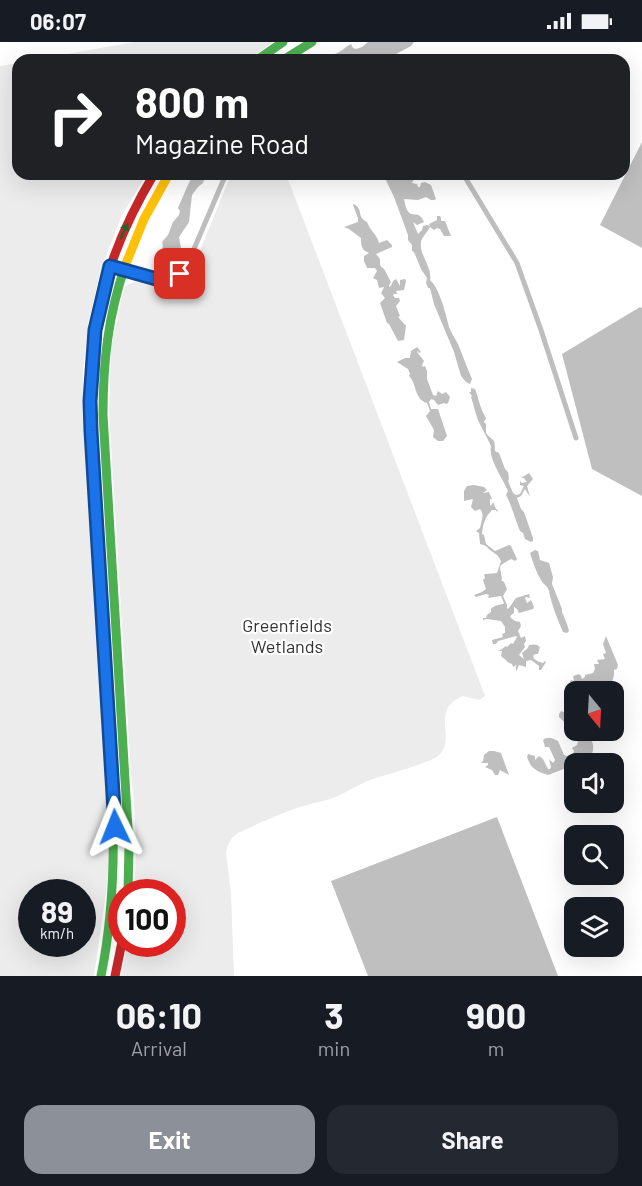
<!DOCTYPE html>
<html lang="en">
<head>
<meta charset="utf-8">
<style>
	:root { --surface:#171b24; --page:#242831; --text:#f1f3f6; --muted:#9ea1a6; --accent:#8c9099 }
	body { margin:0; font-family:Barlow,sans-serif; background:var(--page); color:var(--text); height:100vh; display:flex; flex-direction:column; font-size:22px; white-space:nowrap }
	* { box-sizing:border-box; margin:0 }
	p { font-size:20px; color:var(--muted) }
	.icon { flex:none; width:33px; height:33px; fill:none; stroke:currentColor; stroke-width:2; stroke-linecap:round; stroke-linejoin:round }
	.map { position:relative; height:934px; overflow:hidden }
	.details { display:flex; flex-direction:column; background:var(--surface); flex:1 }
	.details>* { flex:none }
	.hud { position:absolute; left:12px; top:12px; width:618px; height:126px; border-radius:18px; box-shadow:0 6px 24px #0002; background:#202124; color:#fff; overflow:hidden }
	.needle { width:39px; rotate:162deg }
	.controls { position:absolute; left:564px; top:639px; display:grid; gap:12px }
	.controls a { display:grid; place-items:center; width:60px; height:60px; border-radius:12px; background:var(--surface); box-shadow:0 6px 24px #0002; font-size:30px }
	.speed { position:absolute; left:18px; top:837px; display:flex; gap:12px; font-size:30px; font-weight:700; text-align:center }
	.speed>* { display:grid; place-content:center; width:78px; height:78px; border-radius:50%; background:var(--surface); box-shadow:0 6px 24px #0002; line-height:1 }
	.speed small { font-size:15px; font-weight:400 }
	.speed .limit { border:9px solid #d22; background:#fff; color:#111 }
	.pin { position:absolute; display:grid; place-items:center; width:51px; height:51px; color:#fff; margin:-26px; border-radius:12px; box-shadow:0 3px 9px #0006 }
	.me { position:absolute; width:66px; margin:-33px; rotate:358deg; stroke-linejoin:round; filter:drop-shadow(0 0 4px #0008) }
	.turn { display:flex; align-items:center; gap:21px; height:126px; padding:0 24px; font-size:27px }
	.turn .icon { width:78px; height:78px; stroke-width:2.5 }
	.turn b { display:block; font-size:42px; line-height:51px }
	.eta { display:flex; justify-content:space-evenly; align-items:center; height:102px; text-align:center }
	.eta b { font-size:36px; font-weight:700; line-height:42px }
	.button { display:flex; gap:12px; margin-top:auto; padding:12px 24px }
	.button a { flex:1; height:69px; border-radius:18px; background:var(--accent); color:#fff; font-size:24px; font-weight:700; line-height:69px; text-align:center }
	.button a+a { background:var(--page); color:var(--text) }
	.status { display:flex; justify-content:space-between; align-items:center; height:42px; padding:0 30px; background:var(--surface); direction:ltr }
	.status svg { height:16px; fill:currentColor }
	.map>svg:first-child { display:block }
	.green { fill:#ececec; fill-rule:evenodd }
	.water { fill:#bfbfbf }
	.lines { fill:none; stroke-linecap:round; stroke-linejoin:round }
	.street { stroke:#bebebe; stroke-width:5 }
	.fast { stroke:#4caf50; stroke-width:9 }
	.slow { stroke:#ffc107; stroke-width:9 }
	.jam { stroke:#c62828; stroke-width:9 }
	.oneway { fill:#2a602c }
	.route-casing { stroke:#114b97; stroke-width:15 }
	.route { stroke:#1a73e8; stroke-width:10 }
	.labels { text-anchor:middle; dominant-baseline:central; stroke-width:4.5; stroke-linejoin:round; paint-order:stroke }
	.park-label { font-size:18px; fill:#333; stroke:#fff }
</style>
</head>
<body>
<div class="status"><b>06:07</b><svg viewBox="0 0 49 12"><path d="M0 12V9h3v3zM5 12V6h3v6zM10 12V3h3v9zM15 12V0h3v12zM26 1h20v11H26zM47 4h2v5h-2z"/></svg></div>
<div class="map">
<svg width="642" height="934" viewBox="0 0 642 934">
	<rect width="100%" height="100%" fill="#fff"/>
	<!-- green -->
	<g class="green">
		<path d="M134,0H273L247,18H34Z"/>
		<path d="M18,21V132H147L122,173L101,227L88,283L83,331L85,392L107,729L110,811L106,850L94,934H0V24ZM32,850H82V902H32Z"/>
		<path d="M231,132H286L485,654L479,658L463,654C429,668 457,696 439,713C435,717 428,719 423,721C405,728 388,732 370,738C357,743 346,751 333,756C321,760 309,762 297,766C277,773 257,782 238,791L232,796L228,803L226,810L231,852L234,934H121L127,902H172V850H134C137,811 136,771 131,732L109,369L111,305L124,246C140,229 164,255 183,238C187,235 190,230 193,226Z"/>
	</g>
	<!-- water -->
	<g class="water">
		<path d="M368,0H414L411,4L385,18H328L333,15L335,12C341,10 345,5 351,2L353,6L356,7L362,5Z"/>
		<path d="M642,100V206L600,183Z"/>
		<path d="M190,132H206L203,141L198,145L192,153L189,180L179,195L181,206L169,224L156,230L154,229C157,219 165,210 162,200L168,193L173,180L179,173L180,169L178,166L187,145L191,137Z"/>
		<path d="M383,132H395L397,135L401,134V132H407L415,135L412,141L417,142L418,145H420L421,141L425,140L431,143L436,157L434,158H431L426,155L418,158L404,157C408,183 418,164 424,180L417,183L413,180L418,192L422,188L423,184L427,183L430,184L429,182L437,178V174H440L441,176V179H445L451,194H444L440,187L437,186L434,188L430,185C428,189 424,193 422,197C416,209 433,225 430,238C440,247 446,273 449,285C451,291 455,296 458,302C463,314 467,326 472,337L470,342L466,340L461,334L454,310L434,262L430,246H428L426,241L427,236L421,227L414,210L412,209V203L408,198V193L394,155Z"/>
		<path d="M354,162C364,168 356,174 367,180C370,189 377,192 379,201L387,198L392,203V205L376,212L380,217V223C381,225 383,226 384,227C385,228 390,239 391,240L389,243V245L391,244L393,239L396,237L400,244V238L405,237L406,239L404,248L396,249L397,252H394L393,253L395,256H399L400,259L396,264L400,274L398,275L406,284L404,298L398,299L389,282L387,281L380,261L385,256L381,251L384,245L379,246L377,238L373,236L377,229L375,226H367L364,219V214L369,211C361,208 361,203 361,196L349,187L344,185L358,180V176L353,163Z"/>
		<path d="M640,265L642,266V454L592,427L562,312Z"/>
		<path d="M417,305L421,310L419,311L418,309L417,310L424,319L422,323L423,325L425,324L427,329V337L433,353L436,354L438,349L442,352L446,350L450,355L448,361L446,362L444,361L438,363L434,358L431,357L429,360L431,367H438L447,394L443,399H438L433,395L434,388L426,374L430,369L427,361C414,357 417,342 409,334L410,332L408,327L397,320L405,316H410L411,309Z"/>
		<path d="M471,346L475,347C479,357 480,367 486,376L484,380L486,382V391C494,401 495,395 495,409L499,411L505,427L508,430L509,437L508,439L513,451L516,453L520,452L524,444L520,443V439L522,441L527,440L524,436H521L529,431L533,437L527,444L530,455L525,447L521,454L517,456L521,467L524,470L533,496V499L531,500L525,497L523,491L520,489C515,477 512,464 506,453L508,449C503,436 488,417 491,404C487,395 482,387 478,378C475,371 474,363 471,355L472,354L469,350H471Z"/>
		<path d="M474,443L484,445L487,448L483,451L489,450L492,457H490V463L491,464L493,460L496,467L498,468L497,470L496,468H492C485,475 483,482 482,492L484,493L486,502L495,509L509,503L511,504L517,517L515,519L511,517L501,523L500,526L502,537L501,538L504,540L507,547L503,554L507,563V567L509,566L516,556L529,552L530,556L526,555L525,556L527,561L531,558L534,565L533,567L519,571L517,567L514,565V571L511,573L510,575L515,579L520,580L521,584L518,589L521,596L525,594L526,599L524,602L525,605L519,613L524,617L522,611L528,606L529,603C534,602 537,602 540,605L538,612H535L533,614C534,618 539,620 543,621L545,619L546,620L541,628H539V624L531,618L526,619V625L519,623L516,630V623L513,625L512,622L509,621L501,614L502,609H499L506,604L507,605L511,601L513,602L517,595L516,594L498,599L496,602H493L492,598L503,595L502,592L505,591V585L501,579L487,577L483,578V576H486L487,573L491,570V567C494,563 499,563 503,562L504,561L501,554L488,556L489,553L486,552L476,555L474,553L482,550L486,547L483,538L485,536L484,533L485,532L497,531L501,519C498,512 495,512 490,508C486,504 485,503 480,502L479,491L476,489L480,486C481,480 485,472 480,467L475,469L471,465L473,457L464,459V449L467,444Z"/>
		<path d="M535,508L538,509L540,518L549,521L553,535L552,542L562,567V570L567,582L569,589L567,591L563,590C557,576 552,564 549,549C548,544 543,542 541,538C536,530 533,520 530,511Z"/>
		<path d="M606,594L618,623L617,627L614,628C616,651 590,650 574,650V653L570,640L571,638L574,639L573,634L579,632L581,634L582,637L585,635V633L593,631L595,627L594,622H599L597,618L605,617L603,612L606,611L603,602Z"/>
		<path d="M561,669C572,673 574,678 574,688L586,690C594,700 596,706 589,718L580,721L574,722V723L548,733C536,729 531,727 527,715L528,712L535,714V718L539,714L543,717L548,727H550L551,725L549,717L553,721L555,718L549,705H545L543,698C547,694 553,696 558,699L564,713L567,714L573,712L574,709L572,706L577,703L578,700C576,698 576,695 575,692C573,688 562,678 559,675V672Z"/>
		<path d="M489,709H494L501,711L509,733L500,728L498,733H495L492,728L485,725L488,723V721H481L483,719L484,713Z"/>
		<path d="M497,775L558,934H368L331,839Z"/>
	</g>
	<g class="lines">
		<!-- street -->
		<g class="street">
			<path d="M463,132L517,221L541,288L576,396"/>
			<path d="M110,224L160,238C174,238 181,232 188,221L226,132"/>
		</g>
		<!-- fast -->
		<g class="fast">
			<path d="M257,18L283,0"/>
			<path d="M283,18L312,0"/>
			<path d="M125,224C108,275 103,319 103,373L129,804L128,850"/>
			<path d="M101,934C121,836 112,738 106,639"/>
		</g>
		<!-- slow -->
		<g class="slow">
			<path d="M125,224L144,177L169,132"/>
			<path d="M95,292L92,327L91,389L106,639"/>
		</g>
		<!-- jam -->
		<g class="jam">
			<path d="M95,292C102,234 124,182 154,132"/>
			<path d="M115,934L122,900"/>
		</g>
	</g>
	<!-- one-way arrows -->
	<defs><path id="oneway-solid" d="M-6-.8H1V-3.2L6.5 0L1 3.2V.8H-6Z" transform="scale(1.5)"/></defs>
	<use class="oneway" href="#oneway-solid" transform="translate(124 189) rotate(-66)"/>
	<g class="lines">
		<!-- route casing -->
		<g class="route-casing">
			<path id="route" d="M115,785L91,389L90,359L95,288L110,224L160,238H168L180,232"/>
		</g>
		<!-- route -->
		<use href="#route" class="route"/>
	</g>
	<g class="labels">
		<!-- park labels -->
		<g class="park-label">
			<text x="287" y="583">Greenfields<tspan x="287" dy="21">Wetlands</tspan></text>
		</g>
	</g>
</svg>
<div class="controls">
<a><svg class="needle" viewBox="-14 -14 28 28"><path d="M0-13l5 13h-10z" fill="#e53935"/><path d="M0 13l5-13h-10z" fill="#9ea1a6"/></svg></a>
<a><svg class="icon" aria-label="sound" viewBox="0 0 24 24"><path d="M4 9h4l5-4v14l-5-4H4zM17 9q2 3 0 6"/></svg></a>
<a><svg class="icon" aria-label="search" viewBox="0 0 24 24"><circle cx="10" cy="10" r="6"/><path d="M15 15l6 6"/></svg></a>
<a><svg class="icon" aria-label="layers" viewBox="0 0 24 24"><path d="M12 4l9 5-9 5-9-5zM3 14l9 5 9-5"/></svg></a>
</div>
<div class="speed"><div>89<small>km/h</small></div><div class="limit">100</div></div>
<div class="pin" style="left:180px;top:232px;background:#d93025"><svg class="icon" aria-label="arrive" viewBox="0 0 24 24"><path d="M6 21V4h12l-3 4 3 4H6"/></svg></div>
<svg class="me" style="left:115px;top:785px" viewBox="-20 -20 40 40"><path d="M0-17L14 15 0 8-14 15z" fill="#1a73e8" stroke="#fff" stroke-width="4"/></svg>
<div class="hud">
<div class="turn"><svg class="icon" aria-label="right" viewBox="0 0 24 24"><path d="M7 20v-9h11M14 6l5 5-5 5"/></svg><div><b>800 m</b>Magazine Road</div></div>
</div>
</div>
<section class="details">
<div class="eta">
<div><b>06:10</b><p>Arrival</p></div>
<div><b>3</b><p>min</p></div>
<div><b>900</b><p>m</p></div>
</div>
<div class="button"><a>Exit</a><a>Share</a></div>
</section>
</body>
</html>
